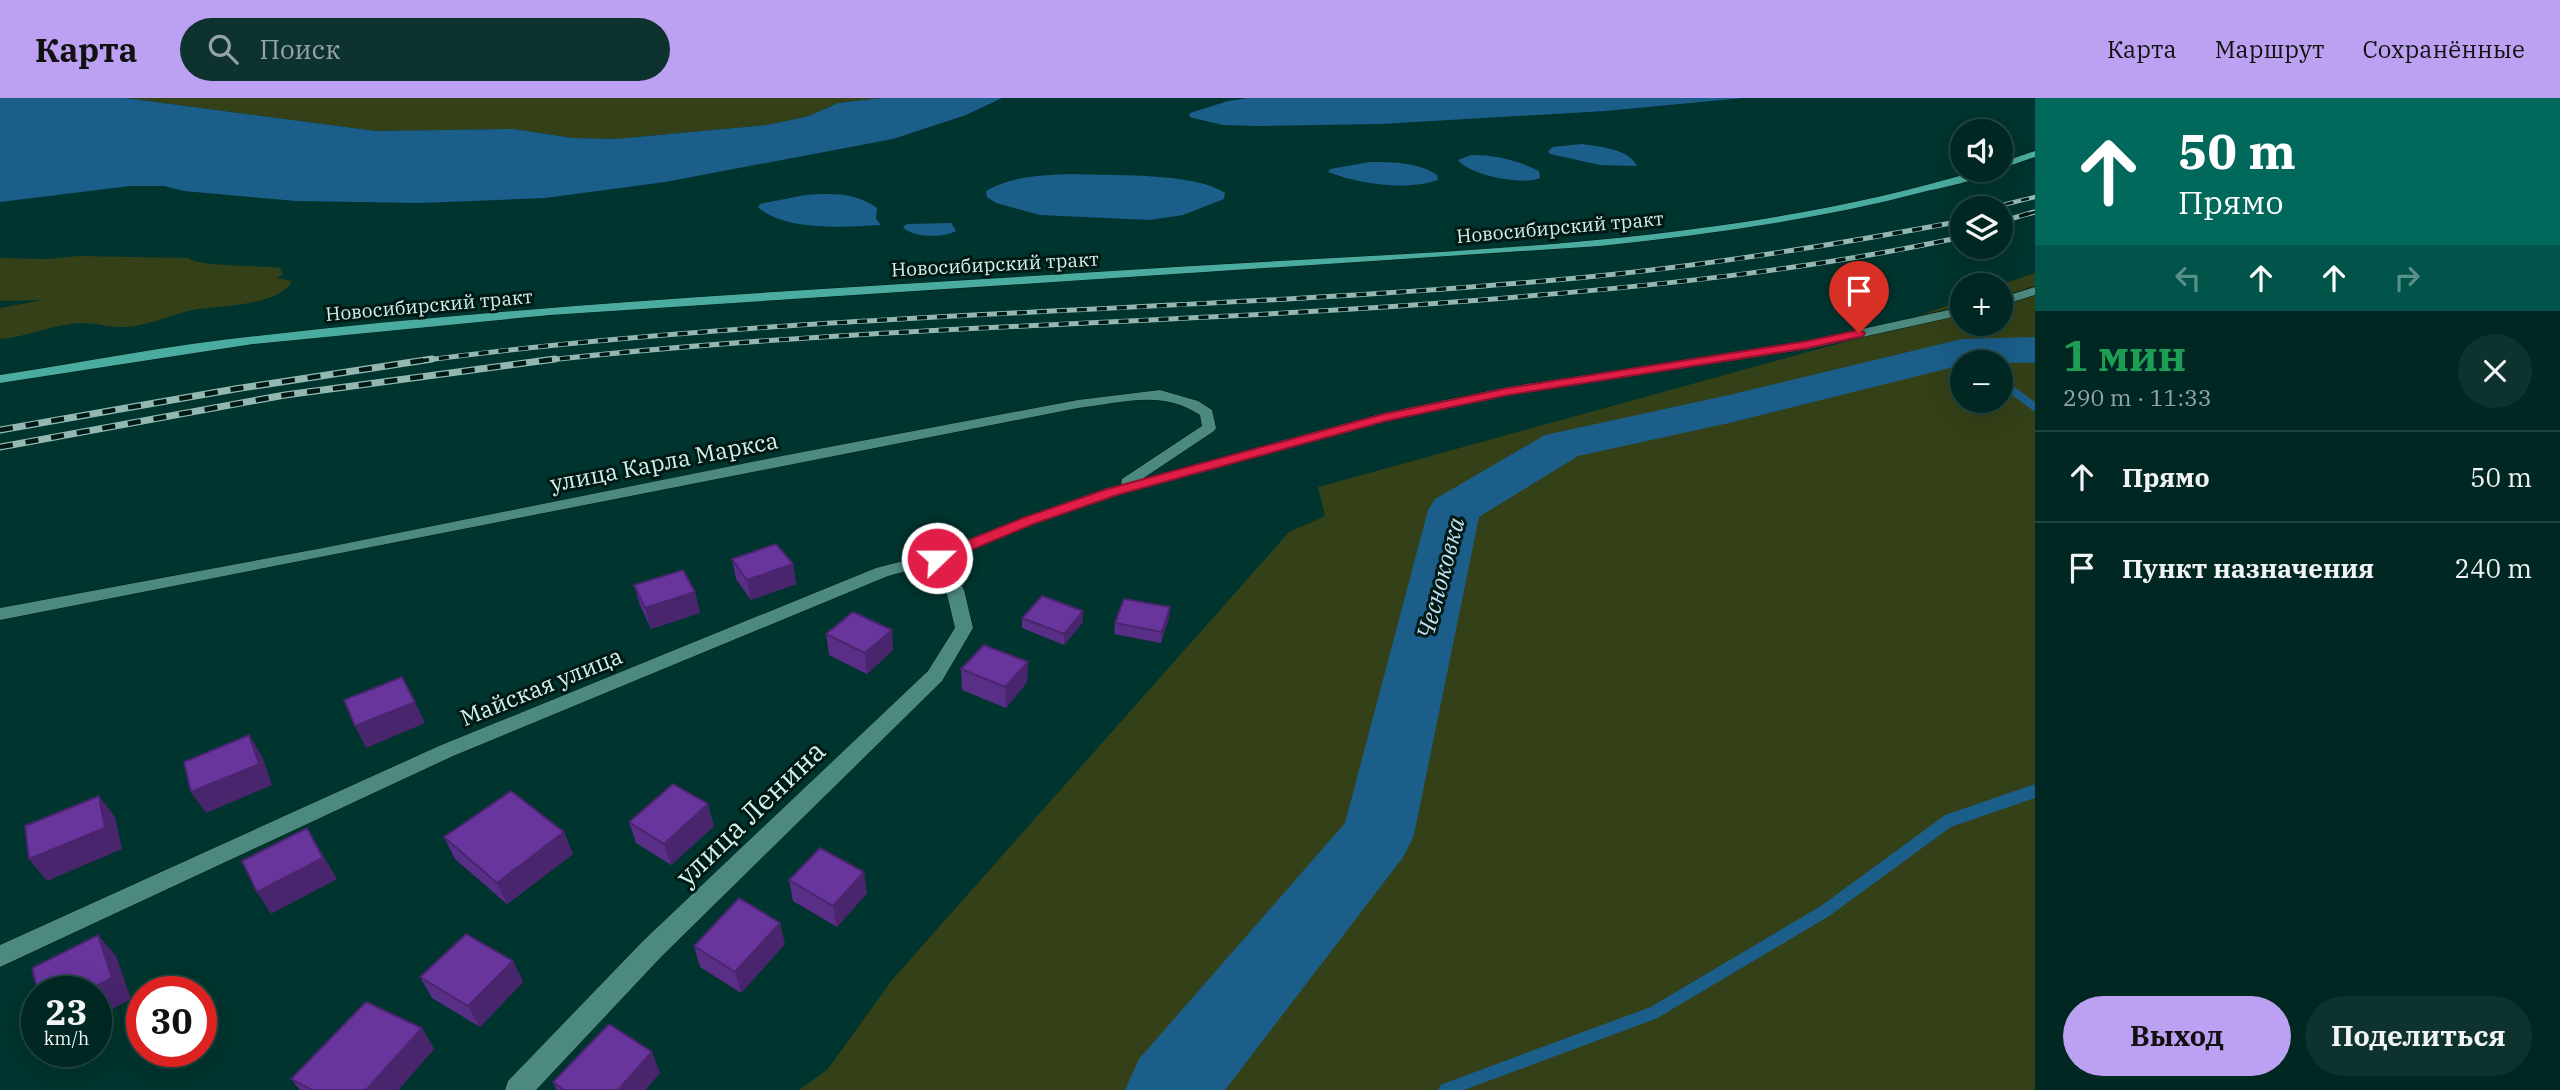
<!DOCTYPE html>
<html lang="ru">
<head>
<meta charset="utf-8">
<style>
	:root { --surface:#002722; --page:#0e332f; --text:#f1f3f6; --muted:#95a5a5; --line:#224440; --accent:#bca0f2 }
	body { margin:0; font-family:"IBM Plex Serif",serif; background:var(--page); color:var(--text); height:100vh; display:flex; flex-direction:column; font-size:26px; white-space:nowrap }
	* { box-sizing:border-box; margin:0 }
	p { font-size:23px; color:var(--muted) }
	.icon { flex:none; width:38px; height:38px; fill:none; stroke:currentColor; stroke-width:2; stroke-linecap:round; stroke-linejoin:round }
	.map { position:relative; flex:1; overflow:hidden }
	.details { display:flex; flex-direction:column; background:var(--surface); width:525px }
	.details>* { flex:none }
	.guide { background:#00695c; color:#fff; overflow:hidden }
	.buttons { position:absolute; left:1950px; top:21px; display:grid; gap:14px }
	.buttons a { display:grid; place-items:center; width:63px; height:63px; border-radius:50%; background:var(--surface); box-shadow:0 7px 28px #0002,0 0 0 2px var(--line); font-size:35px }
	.speed { position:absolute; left:21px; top:878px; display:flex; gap:14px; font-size:35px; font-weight:700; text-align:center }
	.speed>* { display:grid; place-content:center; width:91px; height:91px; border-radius:50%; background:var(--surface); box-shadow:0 7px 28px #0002,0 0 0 2px var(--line); line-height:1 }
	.speed small { font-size:18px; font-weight:400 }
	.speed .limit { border:10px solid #d22; background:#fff; color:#111 }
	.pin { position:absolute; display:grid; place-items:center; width:60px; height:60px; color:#fff; margin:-72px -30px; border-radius:50% 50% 50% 0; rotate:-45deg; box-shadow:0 0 7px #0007 }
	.pin .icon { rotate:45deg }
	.me { position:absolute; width:77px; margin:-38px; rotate:68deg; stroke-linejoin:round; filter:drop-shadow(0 0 5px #0008) }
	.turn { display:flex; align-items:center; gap:24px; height:147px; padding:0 28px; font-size:32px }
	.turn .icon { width:91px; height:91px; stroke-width:2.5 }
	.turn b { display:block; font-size:49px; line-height:60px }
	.lanes { display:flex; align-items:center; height:66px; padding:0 28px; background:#0003; justify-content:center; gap:35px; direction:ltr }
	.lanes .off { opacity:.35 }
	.round { display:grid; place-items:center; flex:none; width:74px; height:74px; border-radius:37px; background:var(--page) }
	.headline { display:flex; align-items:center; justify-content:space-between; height:119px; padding:0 28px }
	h1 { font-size:42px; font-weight:800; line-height:52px; color:#1e9e55 }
	.cta { display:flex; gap:14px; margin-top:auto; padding:14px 28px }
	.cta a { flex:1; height:80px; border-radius:42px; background:var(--accent); color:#111; font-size:28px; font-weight:800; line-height:80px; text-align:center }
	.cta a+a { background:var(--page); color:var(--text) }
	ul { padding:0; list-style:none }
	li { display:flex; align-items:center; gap:21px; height:91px; padding:0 28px; border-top:2px solid var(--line) }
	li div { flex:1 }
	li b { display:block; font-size:26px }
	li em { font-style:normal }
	header { display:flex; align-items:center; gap:42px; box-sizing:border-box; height:98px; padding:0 35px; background:var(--accent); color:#111 }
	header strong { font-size:33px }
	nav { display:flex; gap:38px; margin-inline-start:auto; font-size:24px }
	.search { width:490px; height:63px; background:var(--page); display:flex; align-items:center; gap:18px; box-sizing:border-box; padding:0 24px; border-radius:38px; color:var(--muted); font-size:26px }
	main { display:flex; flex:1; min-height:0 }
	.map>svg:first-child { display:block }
	.green { fill:#344017; fill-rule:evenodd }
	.water { fill:#1b5e8a }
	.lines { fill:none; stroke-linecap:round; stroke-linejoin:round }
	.stream-far2 { stroke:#1b5e8a; stroke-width:6 }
	.stream-far1 { stroke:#1b5e8a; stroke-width:8 }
	.stream { stroke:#1b5e8a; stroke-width:13 }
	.river { fill:#1b5e8a; fill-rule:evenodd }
	.minor-casing { stroke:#001916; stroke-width:1 }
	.major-casing { stroke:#001916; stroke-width:1 }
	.minor { fill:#4c897f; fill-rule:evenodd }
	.major { fill:#49ac9e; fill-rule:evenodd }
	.rail-far2-casing { stroke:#93b8b2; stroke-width:4.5 }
	.rail-far1-casing { stroke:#93b8b2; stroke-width:5 }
	.rail-casing { stroke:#93b8b2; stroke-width:7 }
	.rail-far2 { stroke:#011915; stroke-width:2.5; stroke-dasharray:8; stroke-linecap:butt }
	.rail-far1 { stroke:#011915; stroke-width:3.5; stroke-dasharray:10; stroke-linecap:butt }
	.rail { stroke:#011915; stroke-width:4.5; stroke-dasharray:13; stroke-linecap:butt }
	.wall { fill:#592e87 }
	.shaded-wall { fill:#49256e }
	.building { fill:#68359d; stroke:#49256e; stroke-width:2 }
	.route { fill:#e11d48; stroke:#92132f; stroke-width:2 }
	.labels { text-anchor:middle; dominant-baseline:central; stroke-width:6; stroke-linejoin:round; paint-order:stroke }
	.far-street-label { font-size:19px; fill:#d3f1eb; stroke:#011915 }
	.street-label { font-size:23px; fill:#d3f1eb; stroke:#011915 }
	.water-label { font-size:24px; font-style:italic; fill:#c4ddf1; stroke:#011915 }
	.near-street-label { font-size:28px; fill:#d3f1eb; stroke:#011915 }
</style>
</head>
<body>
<header>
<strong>Карта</strong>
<div class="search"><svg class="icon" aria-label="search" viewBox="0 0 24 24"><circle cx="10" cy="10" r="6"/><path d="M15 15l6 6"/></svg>Поиск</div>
<nav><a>Карта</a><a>Маршрут</a><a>Сохранённые</a></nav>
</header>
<main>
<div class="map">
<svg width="2035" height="992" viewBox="0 0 2035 992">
	<rect width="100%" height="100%" fill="#00342e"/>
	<!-- green -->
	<g class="green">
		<path d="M125,0H881L838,5L809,18L767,27L616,41L573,40L513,31L376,33Z"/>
		<path d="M79,158L189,160C197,169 263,167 280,170L283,176L277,180L292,183C280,208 218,208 193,212C170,217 151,227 126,229C110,230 94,224 78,225C52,227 27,239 0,241V210L43,202L0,203V160L47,161Z"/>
		<path d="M2035,175V992H799L827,972L892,882L1289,434L1325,418L1318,389L1855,241L1962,202V226H2000V187ZM1962,264H2000V303H1962Z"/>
	</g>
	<!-- water -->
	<g class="water">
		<path d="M0,0H125L376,33L513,31L573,40L616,41L767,27L809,18L838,5L881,0H1002L966,17L893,41L665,84L545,100L419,105L296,103L184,93L164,88H130L0,104Z"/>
		<path d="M1248,0H1743L1605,13L1381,26L1260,28L1223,27L1189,19L1190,15L1228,3Z"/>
		<path d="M1582,46C1599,49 1628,50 1637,68L1600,67L1550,56L1548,53L1553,49Z"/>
		<path d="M1471,57C1496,57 1517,62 1539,73L1540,80C1523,88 1469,77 1458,62Z"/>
		<path d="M1370,64C1392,64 1418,64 1437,77L1438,82C1405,93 1360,86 1328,74L1330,71Z"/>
		<path d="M1072,76C1111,78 1194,74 1225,95L1224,101L1183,117L1150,122L1040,117L996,105L987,99L986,93C1012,78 1043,77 1072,76Z"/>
		<path d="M805,97C830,95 856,94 877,110L876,121L881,127C847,129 785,134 758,109L760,106Z"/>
		<path d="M951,125L956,133C944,140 912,140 903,129L907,126Z"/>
	</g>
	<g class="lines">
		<!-- stream-far2 -->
		<path class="stream-far2" d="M1962,254L1973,263"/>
		<!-- stream-far1 -->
		<g class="stream-far1">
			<path d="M1971,261L1975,264"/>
			<path d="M2000,283L2035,309"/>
		</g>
		<!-- stream -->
		<path class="stream" d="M1445,992L1653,915L1825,813L1948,723L2035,693"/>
		<!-- river -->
		<path class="river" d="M2035,239V265L1962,264V267L1729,325L1578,358L1479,419L1414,737L1404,758L1225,992H1125L1139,961L1345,725L1428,412L1435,401L1545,337L1729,297L1962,241Z"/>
		<!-- minor casing -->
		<g class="minor-casing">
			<g id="minor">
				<path d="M2035,189V197L2000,208V200Z"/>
				<path d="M1962,209V217L1808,251L1508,297L1386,323L1117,397L1034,426L947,462L964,492L973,530L942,583L661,859L536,992H505L508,983L643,843L928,573L955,530L946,492L932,466L888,478L453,658L0,869V847L439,648L876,470L931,456L1022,420L1121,387L1122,381L1202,328L1200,317C1161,291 1122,305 1078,310L0,522V510L323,450L787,357L1078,302L1160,292L1198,303L1212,312L1216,330L1214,333L1142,381L1384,315L1508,289L1808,243Z"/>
			</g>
		</g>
		<!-- major casing -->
		<g class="major-casing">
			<g id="major">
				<path d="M2035,53V59L2000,71V65Z"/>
				<path d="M1980,72H1994C1975,84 1944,89 1923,94C1817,122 1708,136 1600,148L550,217L253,246L0,285V277C86,264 171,247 257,238C563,203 870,189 1176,169C1445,152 1721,150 1980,72Z"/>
			</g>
		</g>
		<!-- minor -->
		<use href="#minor" class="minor"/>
		<!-- major -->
		<use href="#major" class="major"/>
		<!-- rail-far2 casing -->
		<g class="rail-far2-casing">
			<g id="rail-far2">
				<path d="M1990,110L2035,99"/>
				<path d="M2028,116L2035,114"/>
			</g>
		</g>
		<!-- rail-far1 casing -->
		<g class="rail-far1-casing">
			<g id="rail-far1">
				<path d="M2000,124L2034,114"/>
				<path d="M419,263C803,212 1191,216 1577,180C1706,168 1834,147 1962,123"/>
				<path d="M540,263C868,226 1199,227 1528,198C1674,186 1819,170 1962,139"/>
			</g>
		</g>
		<!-- rail casing -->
		<g class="rail-casing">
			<g id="rail">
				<path d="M0,332L235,291L432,261"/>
				<path d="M0,349L285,297L555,261"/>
			</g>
		</g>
		<!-- rail-far2 -->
		<use href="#rail-far2" class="rail-far2"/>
		<!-- rail-far1 -->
		<use href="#rail-far1" class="rail-far1"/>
		<!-- rail -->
		<use href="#rail" class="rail"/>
	</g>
	<!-- wall -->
	<g class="wall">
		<path d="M732,461L793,466L796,486L751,502L736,481Z"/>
		<path d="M634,487L695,494L700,515L651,531L640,507Z"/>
		<path d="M1022,520L1083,524L1064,547L1022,530Z"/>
		<path d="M1169,520L1161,545L1114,536L1115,525Z"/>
		<path d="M826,536L893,552L867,576L829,557Z"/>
		<path d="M1028,564L1027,584L1006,610L962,592L961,571Z"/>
		<path d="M629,724L714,728L671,767L636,745Z"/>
		<path d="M564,734L573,756L507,806L455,761L444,739Z"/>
		<path d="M789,782L867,795L837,829L793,803Z"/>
		<path d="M785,846L741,895L700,869L694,848Z"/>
		<path d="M513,863L523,884L480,929L432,900L420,879Z"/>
		<path d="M422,930L434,951L398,992H300L291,981Z"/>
		<path d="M660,975L645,992H557L553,984Z"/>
	</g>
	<!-- shaded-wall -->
	<g class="shaded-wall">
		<path d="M793,466L796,486L751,502L747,482Z"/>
		<path d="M695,494L700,515L651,531L645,510Z"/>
		<path d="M1170,509L1169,520L1161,545L1162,534Z"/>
		<path d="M1083,513V524L1064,547V536Z"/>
		<path d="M892,532L893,552L867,576L865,555Z"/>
		<path d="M1028,564L1027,584L1006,610L1005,589Z"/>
		<path d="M415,604L425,625L366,650L355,628Z"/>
		<path d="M249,637L262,658L272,687L206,715L191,694Z"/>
		<path d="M99,698L115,719L122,751L47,783L29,761Z"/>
		<path d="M708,706L714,728L671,767L664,746Z"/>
		<path d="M307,730L337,781L271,816L257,794Z"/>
		<path d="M564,734L573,756L507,806L497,785Z"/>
		<path d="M864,774L867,795L837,829L833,808Z"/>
		<path d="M780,825L785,846L741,895L735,874Z"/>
		<path d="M98,837L116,858L131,901L96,920V894H85Z"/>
		<path d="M513,863L523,884L480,929L468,908Z"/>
		<path d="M422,930L434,951L398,992H366Z"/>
		<path d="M652,954L660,975L645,992H618Z"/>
	</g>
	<!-- building -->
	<g class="building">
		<path d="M776,446L793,466L747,482L732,461Z"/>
		<path d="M683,472L695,494L645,510L634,487Z"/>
		<path d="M1042,498L1083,513L1064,536L1022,520Z"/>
		<path d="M1124,501L1170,509L1162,534L1115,525Z"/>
		<path d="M853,514L892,532L865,555L826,536Z"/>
		<path d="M984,547L1028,564L1005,589L961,571Z"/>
		<path d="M402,579L415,604L355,628L344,602Z"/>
		<path d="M249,637L259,666L191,694L184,664Z"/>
		<path d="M673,686L708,706L664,746L629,724Z"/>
		<path d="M511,693L564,734L497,785L444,739Z"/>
		<path d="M99,698L105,730L29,761L25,728Z"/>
		<path d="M307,730L323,760L257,794L242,763Z"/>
		<path d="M820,750L864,774L833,808L789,782Z"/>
		<path d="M739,800L780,825L735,874L694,848Z"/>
		<path d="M466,836L513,863L468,908L420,879Z"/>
		<path d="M98,837L112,880L85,894H38L32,870Z"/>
		<path d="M366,904L422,930L366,992H312L291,981Z"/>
		<path d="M609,926L652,954L618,992H564L553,984Z"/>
	</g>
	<!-- route -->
	<path class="route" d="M1859,232L1865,235L1863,238L1808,250L1508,297L1386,323L1117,397L1033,426L942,464L937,465L929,460L932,457L1023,420L1107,391L1384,316L1508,290L1808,243Z"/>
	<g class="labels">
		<!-- far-street labels -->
		<g class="far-street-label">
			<text transform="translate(1560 129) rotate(-5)">Новосибирский тракт</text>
			<text transform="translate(995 166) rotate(-3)">Новосибирский тракт</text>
			<text transform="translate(429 207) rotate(-5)">Новосибирский тракт</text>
		</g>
		<!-- street labels -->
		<g class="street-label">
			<text transform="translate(664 363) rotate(-11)">улица Карла Маркса</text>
			<text transform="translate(541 588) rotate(-22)">Майская улица</text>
		</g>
		<!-- water labels -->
		<g class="water-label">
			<text transform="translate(1440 480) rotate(-75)">Чесноковка</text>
		</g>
		<!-- near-street labels -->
		<g class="near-street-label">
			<text transform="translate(750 715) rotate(-44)">улица Ленина</text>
		</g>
	</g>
</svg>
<div class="buttons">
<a><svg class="icon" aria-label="sound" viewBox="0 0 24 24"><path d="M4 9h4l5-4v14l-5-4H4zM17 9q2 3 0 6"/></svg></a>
<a><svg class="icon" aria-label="layers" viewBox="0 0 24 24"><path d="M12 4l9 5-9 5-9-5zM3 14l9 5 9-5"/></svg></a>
<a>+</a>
<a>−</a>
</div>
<div class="speed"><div>23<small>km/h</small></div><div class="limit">30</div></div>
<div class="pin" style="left:1859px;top:235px;background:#d93025"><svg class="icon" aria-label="arrive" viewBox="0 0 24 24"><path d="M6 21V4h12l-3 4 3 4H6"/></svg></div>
<svg class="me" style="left:937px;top:460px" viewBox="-20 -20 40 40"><circle r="17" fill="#e11d48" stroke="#fff" stroke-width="3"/><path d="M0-11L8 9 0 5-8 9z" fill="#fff"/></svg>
</div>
<section class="details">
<div class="guide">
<div class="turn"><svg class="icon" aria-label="ahead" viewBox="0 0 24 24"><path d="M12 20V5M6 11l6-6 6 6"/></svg><div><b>50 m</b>Прямо</div></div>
<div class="lanes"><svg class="icon off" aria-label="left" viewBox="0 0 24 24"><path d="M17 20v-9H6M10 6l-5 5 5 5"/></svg><svg class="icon" aria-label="ahead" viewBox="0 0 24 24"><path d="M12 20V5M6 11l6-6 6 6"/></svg><svg class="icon" aria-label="ahead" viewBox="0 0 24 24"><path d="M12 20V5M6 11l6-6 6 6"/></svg><svg class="icon off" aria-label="right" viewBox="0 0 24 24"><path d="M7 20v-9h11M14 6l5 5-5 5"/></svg></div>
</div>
<div class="headline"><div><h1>1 мин</h1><p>290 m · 11:33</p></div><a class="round"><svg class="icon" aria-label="close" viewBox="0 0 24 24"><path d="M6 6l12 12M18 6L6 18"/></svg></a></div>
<ul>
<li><svg class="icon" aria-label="ahead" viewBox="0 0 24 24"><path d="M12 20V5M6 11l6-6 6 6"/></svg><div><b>Прямо</b></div><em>50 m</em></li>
<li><svg class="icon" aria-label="arrive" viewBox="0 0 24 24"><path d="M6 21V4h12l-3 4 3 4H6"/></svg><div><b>Пункт назначения</b></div><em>240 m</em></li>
</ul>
<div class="cta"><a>Выход</a><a>Поделиться</a></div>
</section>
</main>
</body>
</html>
